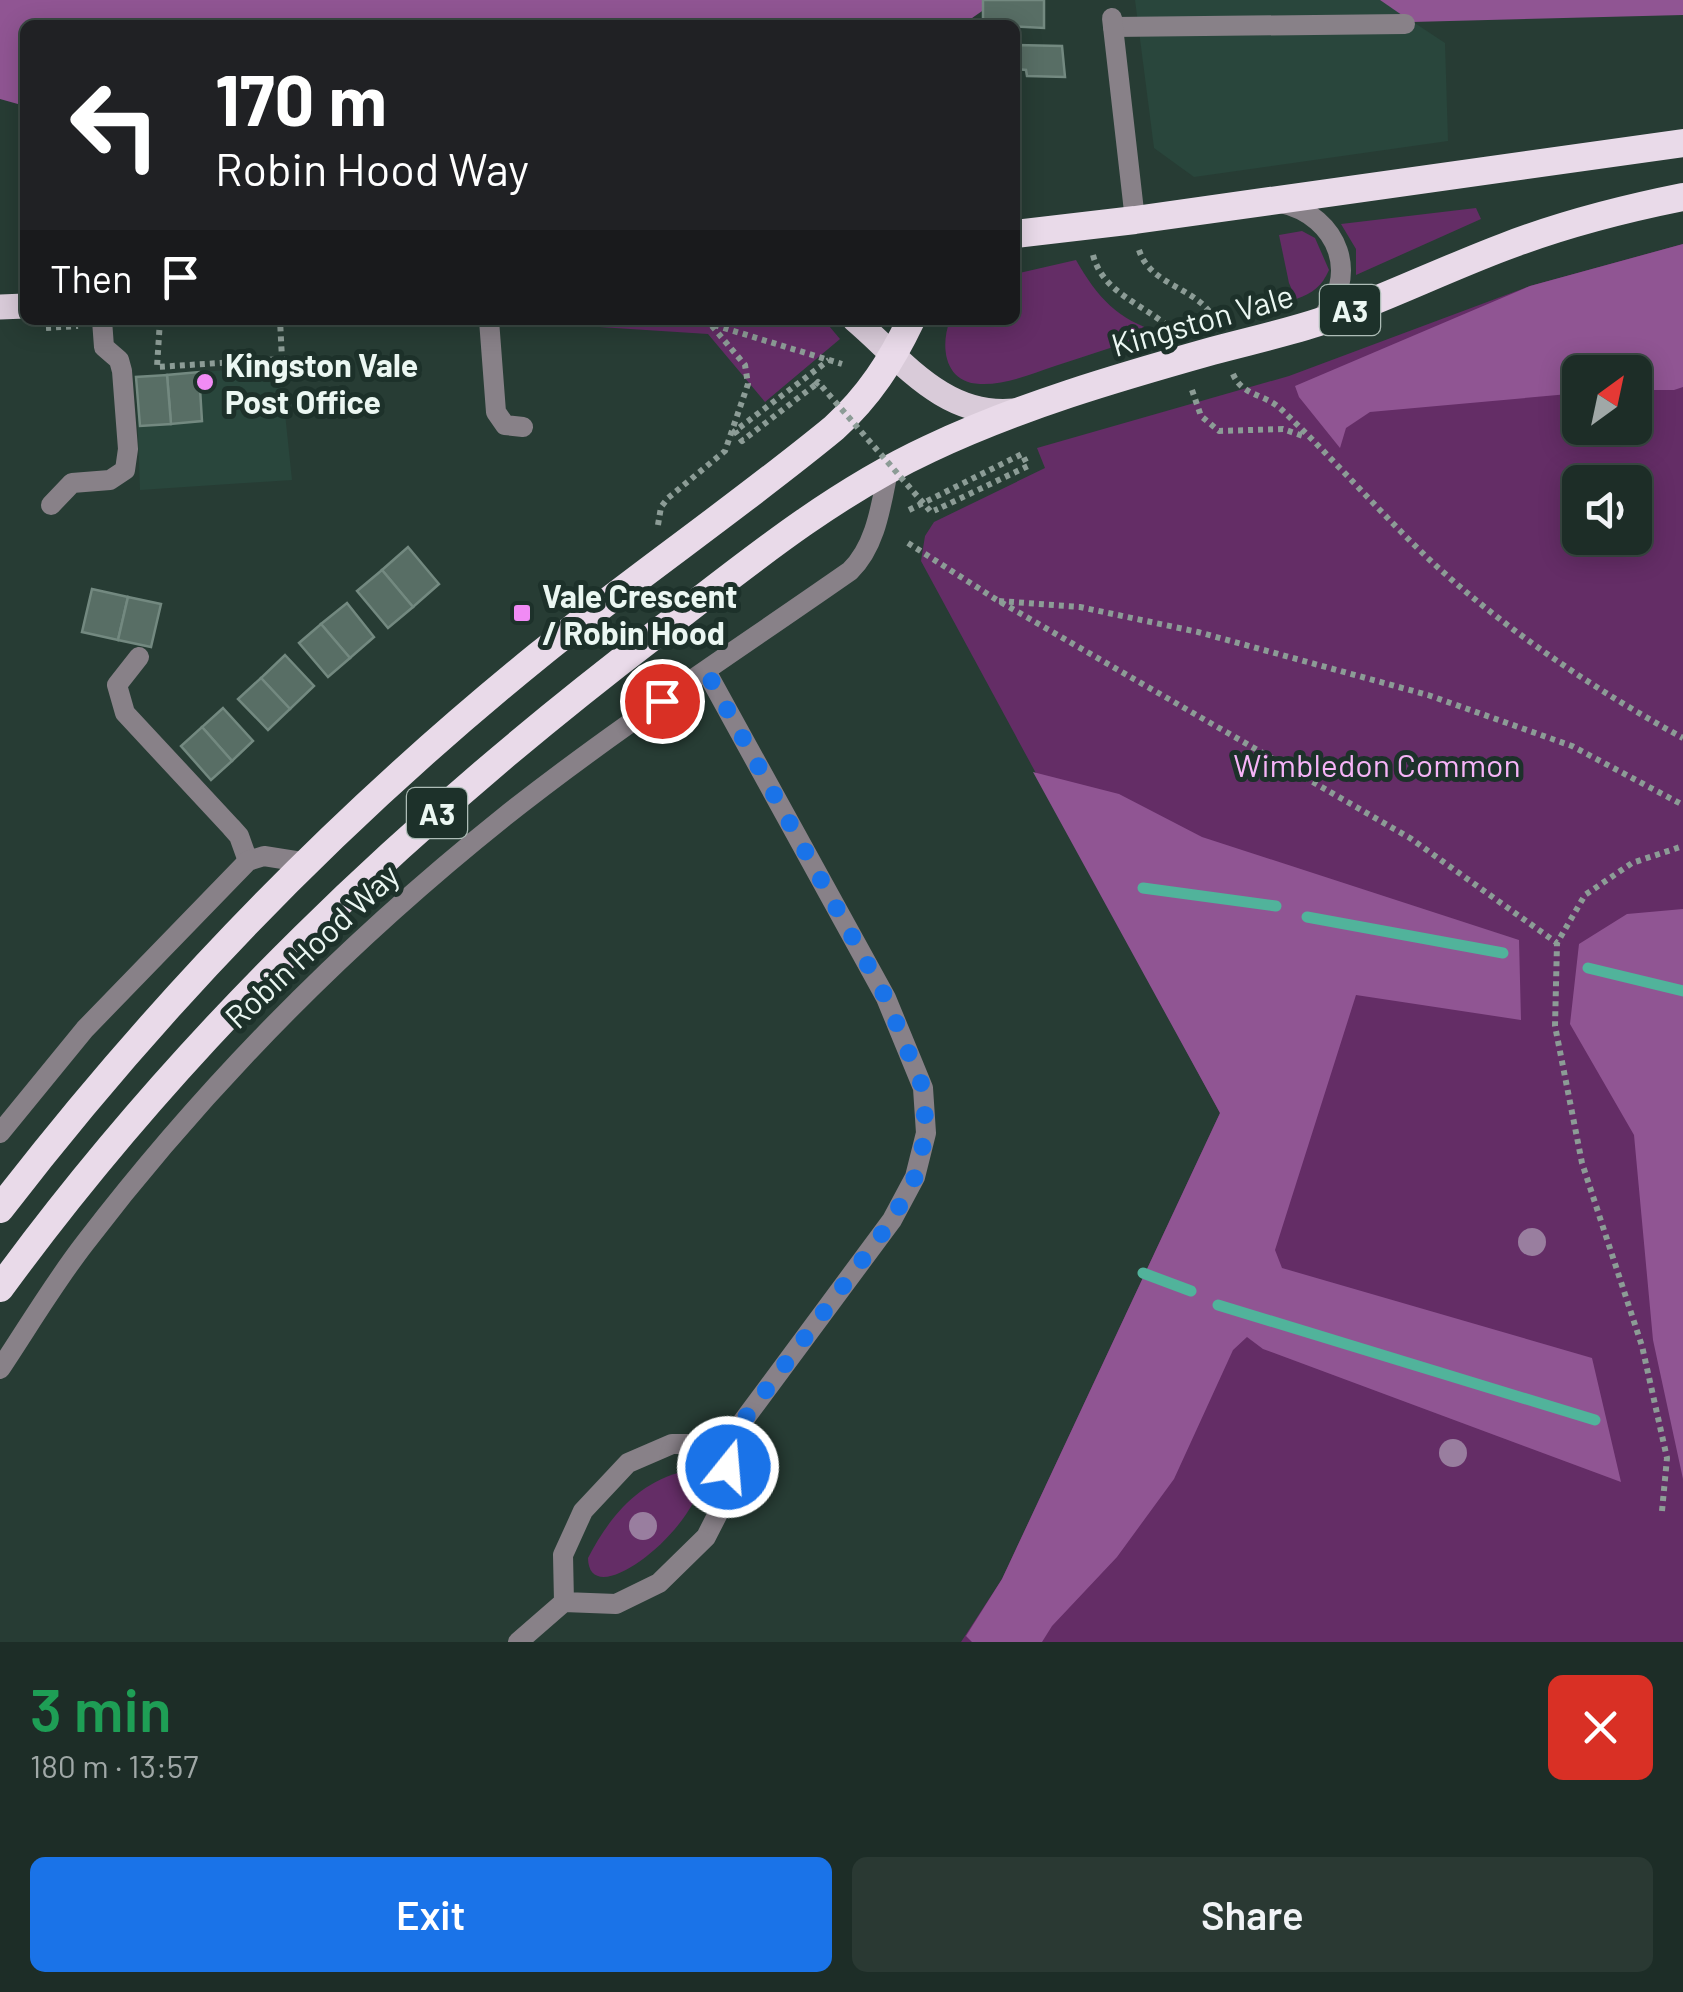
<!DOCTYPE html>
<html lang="en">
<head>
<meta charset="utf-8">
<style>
	:root { --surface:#1d2d27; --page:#2a3933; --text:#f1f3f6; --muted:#a0a8a7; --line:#3b4944; --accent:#1a73e8 }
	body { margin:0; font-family:Barlow,sans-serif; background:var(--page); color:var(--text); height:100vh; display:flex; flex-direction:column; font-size:38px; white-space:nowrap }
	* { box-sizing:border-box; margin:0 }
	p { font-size:32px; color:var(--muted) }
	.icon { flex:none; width:55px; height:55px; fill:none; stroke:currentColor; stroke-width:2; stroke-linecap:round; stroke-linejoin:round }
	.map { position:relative; height:1642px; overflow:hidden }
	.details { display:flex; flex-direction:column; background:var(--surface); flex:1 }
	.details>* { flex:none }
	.top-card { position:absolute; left:20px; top:20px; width:1000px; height:305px; border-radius:15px; box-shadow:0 5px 25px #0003,0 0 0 2px var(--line); background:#202124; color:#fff; overflow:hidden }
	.needle { width:65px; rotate:33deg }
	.buttons { position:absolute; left:1562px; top:355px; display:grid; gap:20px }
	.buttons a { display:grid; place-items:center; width:90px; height:90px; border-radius:15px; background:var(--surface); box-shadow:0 5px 25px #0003,0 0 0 2px var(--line); font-size:50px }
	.pin { position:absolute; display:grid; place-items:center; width:85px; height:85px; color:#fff; margin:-42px; border:5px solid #fff; border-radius:50%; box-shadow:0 2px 10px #0007 }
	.me { position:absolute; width:110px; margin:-55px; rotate:17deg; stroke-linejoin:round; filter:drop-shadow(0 0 8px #0008) }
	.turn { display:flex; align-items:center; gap:35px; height:210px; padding:0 30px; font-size:45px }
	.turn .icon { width:130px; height:130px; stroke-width:2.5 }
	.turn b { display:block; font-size:70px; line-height:85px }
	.then { display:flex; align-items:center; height:95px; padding:0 30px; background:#0003; gap:20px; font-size:38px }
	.round { display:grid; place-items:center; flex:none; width:105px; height:105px; border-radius:15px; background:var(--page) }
	.summary { display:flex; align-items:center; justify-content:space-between; height:170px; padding:0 30px }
	h1 { font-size:60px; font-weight:600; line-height:75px; color:#1e9e55 }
	.primary-button { display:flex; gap:20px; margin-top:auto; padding:20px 30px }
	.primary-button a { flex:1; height:115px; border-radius:15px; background:var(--accent); color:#fff; font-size:40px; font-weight:600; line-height:115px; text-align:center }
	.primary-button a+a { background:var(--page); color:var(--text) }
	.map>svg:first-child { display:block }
	.built { fill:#29463c }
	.green { fill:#642d66; fill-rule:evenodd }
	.forest { fill:#905593 }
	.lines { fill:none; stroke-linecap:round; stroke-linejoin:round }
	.stream { stroke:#51b39b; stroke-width:11 }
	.building { fill:#586e65; stroke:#738980; stroke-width:2.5 }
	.path { stroke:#8c9c96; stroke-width:6; stroke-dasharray:5 5; stroke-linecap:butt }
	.service { stroke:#888188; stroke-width:20 }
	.minor { stroke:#888188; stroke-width:20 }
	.primary { stroke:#d9cbd9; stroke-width:25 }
	.trunk { stroke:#e9dae9; stroke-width:28 }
	.path-bridge { stroke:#8c9c96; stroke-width:6; stroke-dasharray:5 5; stroke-linecap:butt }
	.tree { fill:#997e9f }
	.route { stroke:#1a73e8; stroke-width:18; stroke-dasharray:0 32.4 }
	.poi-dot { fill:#f18bf5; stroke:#1d312a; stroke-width:4 }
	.labels { text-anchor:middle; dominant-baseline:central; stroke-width:10; stroke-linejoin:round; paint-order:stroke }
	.shield { fill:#1d312a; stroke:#adbcb6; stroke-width:2.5 }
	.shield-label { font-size:30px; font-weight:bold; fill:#ebf7f2 }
	.street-label { font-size:32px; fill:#ebf7f2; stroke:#1d312a }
	.poi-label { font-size:32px; font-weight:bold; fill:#ebf7f2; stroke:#1d312a; text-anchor:start }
	.park-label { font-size:32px; fill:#f6b4f7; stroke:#1d312a }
</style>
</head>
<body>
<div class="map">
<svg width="1683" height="1642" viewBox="0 0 1683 1642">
	<rect width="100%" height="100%" fill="#273c34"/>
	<!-- built -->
	<g class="built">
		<path d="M1135,0H1380L1445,43L1448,141L1194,177L1154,148Z"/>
		<path d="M280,366L292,480L140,490L136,377Z"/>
	</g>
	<!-- green -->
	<g class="green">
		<path d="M1476,208L1481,219L1356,275V249L1341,224Z"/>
		<path d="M1302,231L1315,238L1329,270C1322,286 1313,293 1296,299L1289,283L1279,235Z"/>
		<path d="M1683,244V1642H961L1002,1579L1220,1113L921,561L925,536L934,522L1045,468L1037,448L1289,376L1530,286ZM1580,372H1635V428H1580ZM1580,482H1635V538H1580Z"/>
		<path d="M1076,260C1097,297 1118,320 1159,332C1124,343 1090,355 1055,366C1031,374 1006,385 980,384C944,383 940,346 950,320H1015V274Z"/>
		<path d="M537,320H824L840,339L765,402L708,334L537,323Z"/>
		<path d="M685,1471L701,1479C696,1530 589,1615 588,1558C610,1516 638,1482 685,1471Z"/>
	</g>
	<!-- forest -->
	<g class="forest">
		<path d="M0,0H998L962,25H25V106L0,99Z"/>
		<path d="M1380,0H1683V15L1412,22Z"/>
		<path d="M1683,244V387L1674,390H1635V372H1580V393L1370,412L1346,428L1340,448L1299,397L1295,386L1530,286Z"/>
		<path d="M1033,772L1119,794L1202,837L1519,940L1521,1020L1356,995L1275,1250L1282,1268L1592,1358L1621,1482L1263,1349L1247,1337L1233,1350L1174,1479L1117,1557L1052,1626L1042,1642H972L966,1636L1002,1579L1220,1113Z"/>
		<path d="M1683,909V1479L1653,1340L1634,1135L1570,1024L1579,944L1627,914Z"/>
	</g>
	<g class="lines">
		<!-- stream -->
		<g class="stream">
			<path d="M1143,888L1276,906"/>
			<path d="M1307,917L1503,953"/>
			<path d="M1588,968L1683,991"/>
			<path d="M1143,1273L1191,1291"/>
			<path d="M1218,1305L1595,1420"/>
		</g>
	</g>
	<!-- building -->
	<g class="building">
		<path d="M983,0H1044V28L983,25Z"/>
		<path d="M1015,45L1062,46L1065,77L1027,76L1026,70L1015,69Z"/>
		<path d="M199,372L202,421L171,424L167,375Z"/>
		<path d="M167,375L171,424L140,426L136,377Z"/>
		<path d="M408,547L439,584L413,607L382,570Z"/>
		<path d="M382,570L413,607L388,628L357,591Z"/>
		<path d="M92,589L128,597L118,640L82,632Z"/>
		<path d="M128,597L161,604L151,647L118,640Z"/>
		<path d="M347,603L374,637L350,658L321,624Z"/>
		<path d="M321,624L350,658L328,677L299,643Z"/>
		<path d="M285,655L314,686L290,709L261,678Z"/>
		<path d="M261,678L290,709L268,730L238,699Z"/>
		<path d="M223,708L253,741L232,761L202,727Z"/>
		<path d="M202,727L232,761L211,780L181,746Z"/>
	</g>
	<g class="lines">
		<!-- path -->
		<g class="path">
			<path d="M1139,250C1151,287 1197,286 1215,320"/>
			<path d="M1093,255C1103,294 1146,305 1172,330"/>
			<path d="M160,320L157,367L282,359L280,320"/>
			<path d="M125,322L154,320"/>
			<path d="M714,325L842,364"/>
			<path d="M46,328L78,326"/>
			<path d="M1233,374C1242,396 1265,394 1281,409C1333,458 1380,513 1432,562C1506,630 1595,690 1683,738"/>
			<path d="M815,385L742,441L735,431L829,360"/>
			<path d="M1192,390L1201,416L1219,431L1283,429L1303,436"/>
			<path d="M909,510L1022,454L1028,466L938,509"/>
			<path d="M658,525L661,507L668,498L725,451L748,384L745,365L707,320"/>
			<path d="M908,543L997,600L1410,838L1557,943"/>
			<path d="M999,601L1080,607L1198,632L1428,695L1572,746L1683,805"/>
			<path d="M1662,1511L1667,1458L1642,1346L1582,1163L1555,1026L1557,943L1585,895L1632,863L1683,846"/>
		</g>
		<!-- service -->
		<g class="service">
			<path d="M1113,27L1405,24"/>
			<path d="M1281,203C1339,216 1362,278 1318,321"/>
			<path d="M489,320L496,412L505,425L523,427"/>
			<path d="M51,505L72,483L110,480L125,470L128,449L122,371L119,360L104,347L102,320"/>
			<path d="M139,657L117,685L125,713L231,827L239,836L248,861"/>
		</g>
		<!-- minor -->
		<g class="minor">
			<path d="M1112,18L1135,220"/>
			<path d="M706,671L886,998L923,1088L926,1133L915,1177L892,1220L726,1444"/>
			<path d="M0,1133L85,1029L248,861L264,856L308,863"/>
			<path d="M0,1369C28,1327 54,1283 85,1243C206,1085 349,941 504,817C615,729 734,652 850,571C876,546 881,505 888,471"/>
			<path d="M518,1642L564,1602L616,1604L659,1583L706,1537L730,1490L726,1444H672L628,1463L583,1511L563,1555L564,1602"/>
		</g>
		<!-- primary -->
		<g class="primary">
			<path d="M0,307L25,306"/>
			<path d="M855,320C902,360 944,418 1014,411"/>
		</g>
		<!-- trunk -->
		<g class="trunk">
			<path d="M1015,234L1135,220L1683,143"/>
			<path d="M0,1209C157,1005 339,817 539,655C635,577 738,507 834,428C869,396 891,362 911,320"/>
			<path d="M0,1288C185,1035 407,824 656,634C743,567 830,495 929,449C1020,406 1116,378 1212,351C1249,341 1286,333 1322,321C1384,299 1443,270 1504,247C1561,225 1623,209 1683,197"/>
		</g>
		<!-- path-bridge -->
		<path class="path-bridge" d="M815,385L818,382L931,512L938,509"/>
	</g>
	<!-- trees -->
	<g class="tree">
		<circle cx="1532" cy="1242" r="14"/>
		<circle cx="1453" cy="1453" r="14"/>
		<circle cx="643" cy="1526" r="14"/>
	</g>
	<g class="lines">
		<!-- route -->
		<path class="route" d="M662,701L706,671L886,998L923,1088L926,1133L915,1177L892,1220L726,1444L728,1467"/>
	</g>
	<!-- markers -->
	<g class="poi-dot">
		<circle cx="205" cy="382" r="10"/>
		<rect x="512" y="603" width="20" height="20" rx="5"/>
	</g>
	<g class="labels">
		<!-- shield labels -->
		<g class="shield">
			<rect x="1320" y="285" width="60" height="50" rx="8"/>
			<rect x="407" y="788" width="60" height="50" rx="8"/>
		</g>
		<g class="shield-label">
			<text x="1350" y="310">A3</text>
			<text x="437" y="813">A3</text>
		</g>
		<!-- street labels -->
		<g class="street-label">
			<text transform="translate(1202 319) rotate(-16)">Kingston Vale</text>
			<text transform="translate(311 945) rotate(-43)">Robin Hood Way</text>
		</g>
		<!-- poi labels -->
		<g class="poi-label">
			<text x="225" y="364">Kingston Vale<tspan x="225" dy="37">Post Office</tspan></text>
			<text x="542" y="595">Vale Crescent<tspan x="542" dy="37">/ Robin Hood</tspan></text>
		</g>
		<!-- park labels -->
		<g class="park-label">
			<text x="1377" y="764">Wimbledon Common</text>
		</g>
	</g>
</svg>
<div class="buttons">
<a><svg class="needle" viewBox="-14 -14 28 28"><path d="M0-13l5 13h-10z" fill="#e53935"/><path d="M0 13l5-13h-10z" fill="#a0a8a7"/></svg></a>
<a><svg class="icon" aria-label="sound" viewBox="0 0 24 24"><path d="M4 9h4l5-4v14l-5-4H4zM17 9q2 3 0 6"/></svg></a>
</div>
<div class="pin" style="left:662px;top:701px;background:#d93025"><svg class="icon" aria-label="arrive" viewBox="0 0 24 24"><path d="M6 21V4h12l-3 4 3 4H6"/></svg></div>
<svg class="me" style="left:728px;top:1467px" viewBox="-20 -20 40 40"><circle r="17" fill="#1a73e8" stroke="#fff" stroke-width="3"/><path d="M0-11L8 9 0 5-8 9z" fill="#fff"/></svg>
<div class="top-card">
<div class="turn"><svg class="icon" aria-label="left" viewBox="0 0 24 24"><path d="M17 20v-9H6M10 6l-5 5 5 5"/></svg><div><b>170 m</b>Robin Hood Way</div></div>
<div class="then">Then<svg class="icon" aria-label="arrive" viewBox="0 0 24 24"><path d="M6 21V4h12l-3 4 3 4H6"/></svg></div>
</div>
</div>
<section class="details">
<div class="summary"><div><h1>3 min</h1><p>180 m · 13:57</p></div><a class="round" style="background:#d93025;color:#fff"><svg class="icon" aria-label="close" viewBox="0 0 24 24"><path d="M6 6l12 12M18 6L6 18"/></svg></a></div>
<div class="primary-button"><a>Exit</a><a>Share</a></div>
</section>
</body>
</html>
